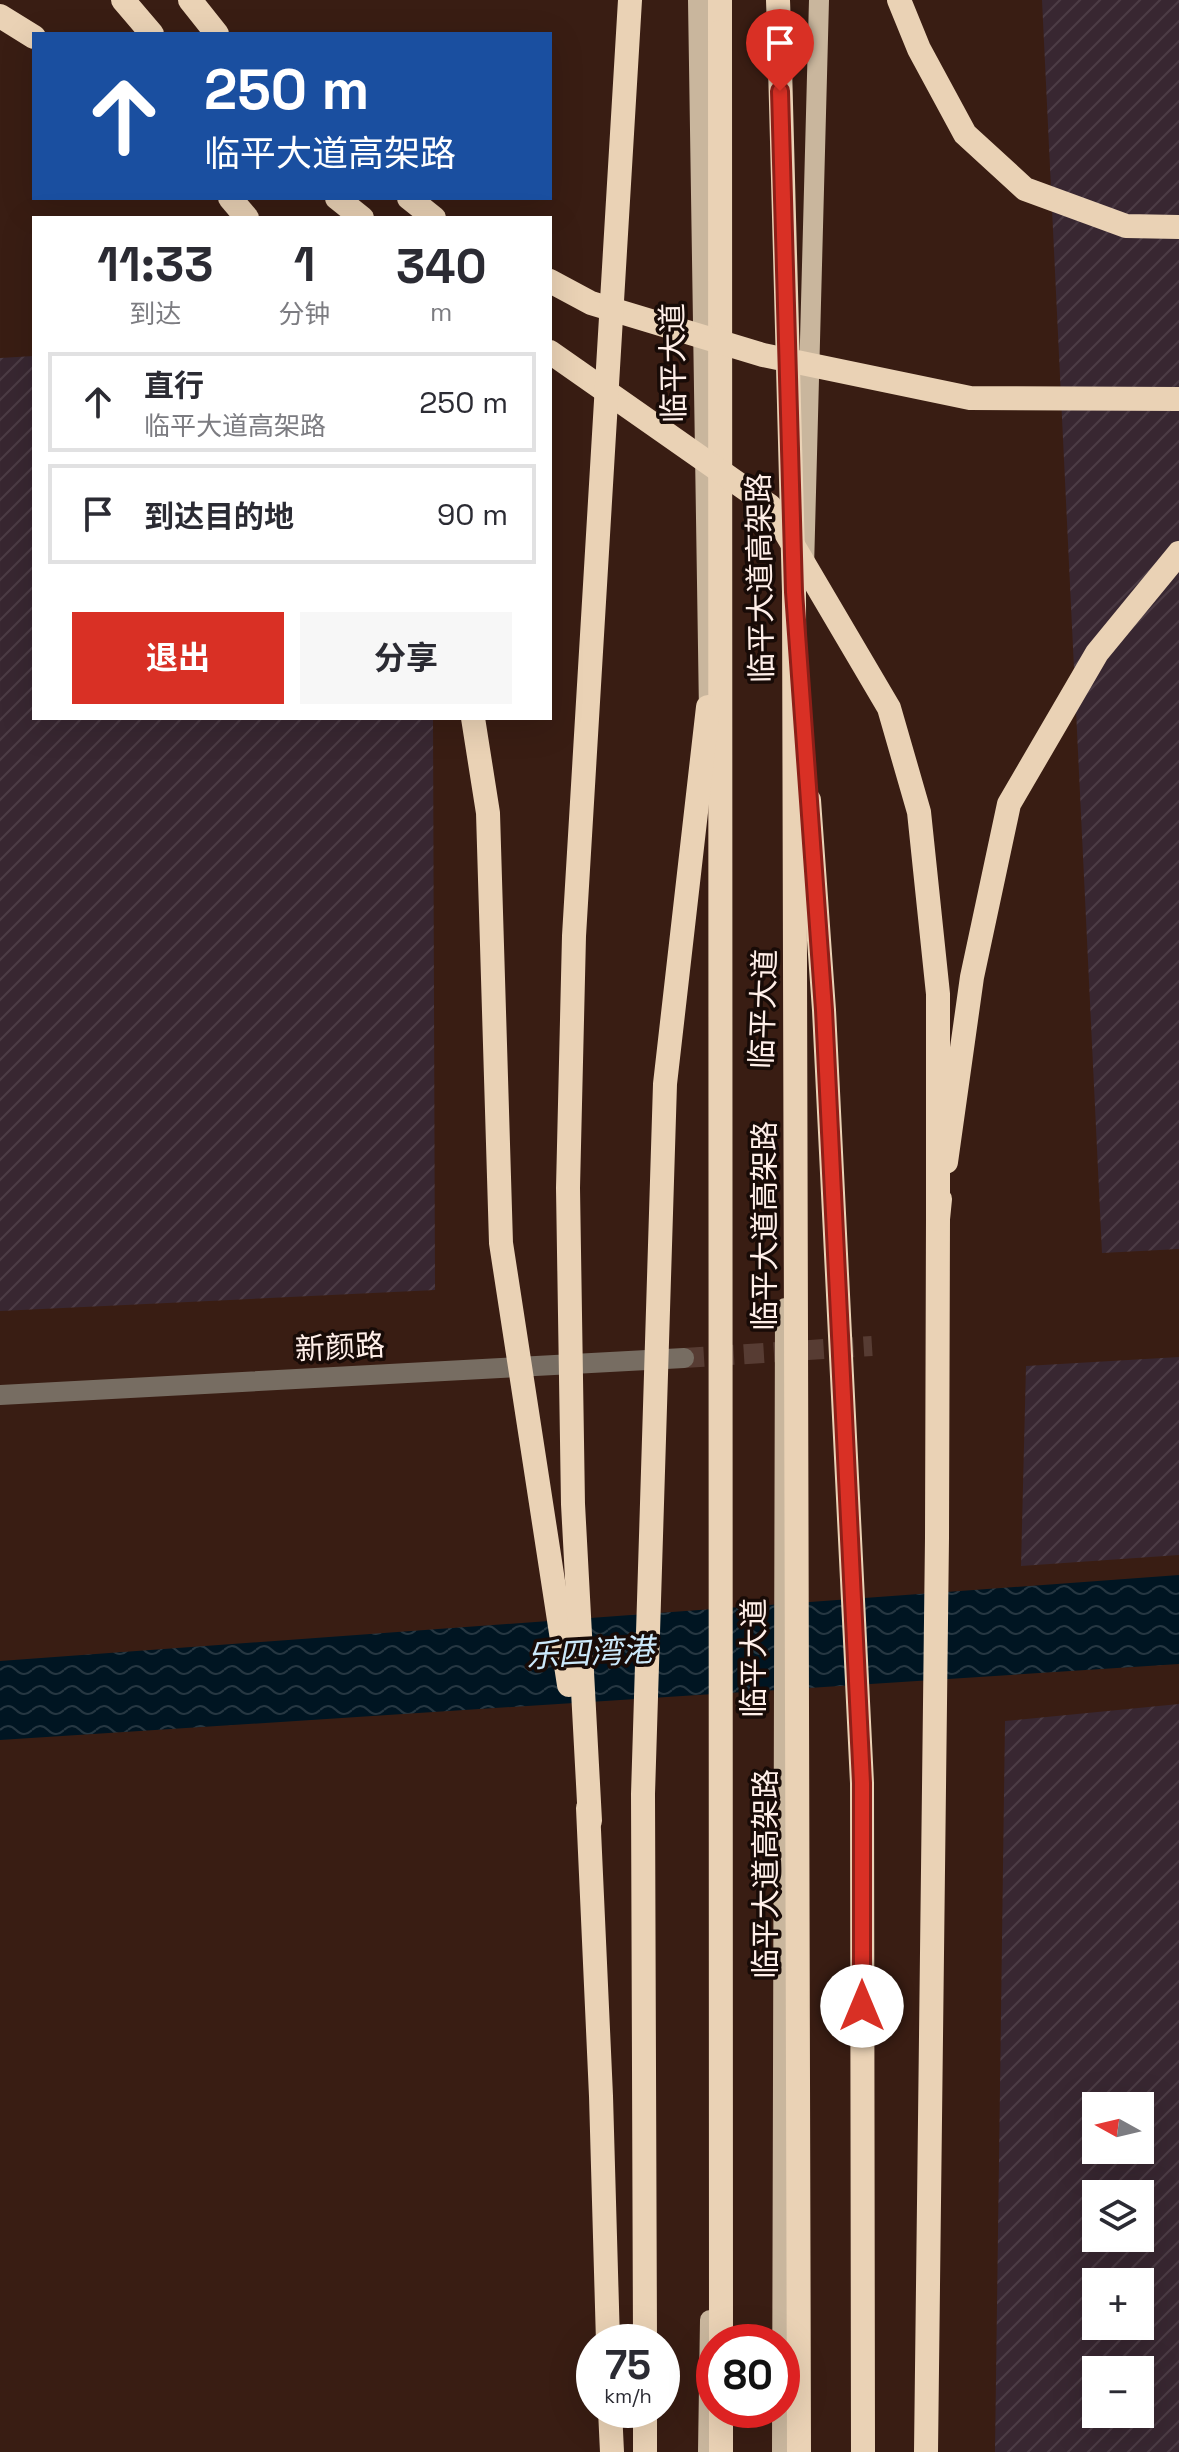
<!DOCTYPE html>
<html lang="zh">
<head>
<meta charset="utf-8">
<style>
	:root { --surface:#fff; --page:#f7f7f7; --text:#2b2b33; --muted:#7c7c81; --line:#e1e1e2; --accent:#d93025 }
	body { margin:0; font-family:"Space Grotesk","Noto Sans SC",sans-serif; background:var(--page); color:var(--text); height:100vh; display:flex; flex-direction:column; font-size:30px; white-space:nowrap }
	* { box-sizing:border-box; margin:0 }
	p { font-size:26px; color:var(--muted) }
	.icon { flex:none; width:44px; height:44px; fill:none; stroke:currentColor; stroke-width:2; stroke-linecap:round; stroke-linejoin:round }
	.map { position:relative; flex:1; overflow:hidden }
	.sheet { position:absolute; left:32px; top:216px; width:520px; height:504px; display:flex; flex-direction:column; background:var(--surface); border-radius:0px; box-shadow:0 8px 32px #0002 }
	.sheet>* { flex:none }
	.top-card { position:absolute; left:32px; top:32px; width:520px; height:168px; border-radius:0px; box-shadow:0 8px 32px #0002; background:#1a4fa0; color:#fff; overflow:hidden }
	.needle { width:52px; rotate:278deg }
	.tools { position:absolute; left:1082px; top:2092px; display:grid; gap:16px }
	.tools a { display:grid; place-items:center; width:72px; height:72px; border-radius:0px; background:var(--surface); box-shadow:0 8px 32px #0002; font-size:40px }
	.speed { position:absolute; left:576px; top:2324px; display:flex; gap:16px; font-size:40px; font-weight:700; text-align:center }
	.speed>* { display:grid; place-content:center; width:104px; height:104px; border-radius:50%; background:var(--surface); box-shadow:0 8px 32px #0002; line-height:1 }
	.speed small { font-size:20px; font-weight:400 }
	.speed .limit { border:12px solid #d22; background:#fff; color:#111 }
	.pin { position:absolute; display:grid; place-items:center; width:68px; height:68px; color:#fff; margin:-82px -34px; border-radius:50% 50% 50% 0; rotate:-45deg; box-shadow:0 0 8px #0007 }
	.pin .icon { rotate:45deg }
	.me { position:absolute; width:88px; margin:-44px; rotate:0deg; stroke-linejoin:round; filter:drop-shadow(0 0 6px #0008) }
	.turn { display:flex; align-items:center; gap:28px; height:168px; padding:0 40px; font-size:36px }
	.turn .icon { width:104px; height:104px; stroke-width:2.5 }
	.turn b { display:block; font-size:56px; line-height:68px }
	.eta { display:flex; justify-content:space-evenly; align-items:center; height:136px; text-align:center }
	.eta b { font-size:48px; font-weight:700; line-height:56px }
	.action { display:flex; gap:16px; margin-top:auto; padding:16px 40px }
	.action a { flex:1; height:92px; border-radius:0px; background:var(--accent); color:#fff; font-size:32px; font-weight:700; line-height:92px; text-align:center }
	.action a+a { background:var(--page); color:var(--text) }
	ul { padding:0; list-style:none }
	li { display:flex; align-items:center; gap:24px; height:100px; margin:0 16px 12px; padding:0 24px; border:4px solid var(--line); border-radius:0px }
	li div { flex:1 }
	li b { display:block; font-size:30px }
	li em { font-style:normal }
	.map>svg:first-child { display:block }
	.industrial { fill:url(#industrial-furrows); fill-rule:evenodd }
	.water { fill:url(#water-waves) }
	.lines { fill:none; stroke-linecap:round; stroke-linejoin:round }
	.minor-tunnel { stroke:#573c33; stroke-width:20; stroke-dasharray:20 10; stroke-linecap:butt }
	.minor { stroke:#776d62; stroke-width:20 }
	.major { stroke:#c9b69d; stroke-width:20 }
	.highway { stroke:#ead2b5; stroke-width:24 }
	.highway-bridge { stroke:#ead2b5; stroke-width:24 }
	.route-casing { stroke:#8d1f18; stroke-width:20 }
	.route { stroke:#d93025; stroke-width:14 }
	.labels { text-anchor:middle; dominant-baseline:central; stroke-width:7; stroke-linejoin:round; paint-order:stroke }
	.street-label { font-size:30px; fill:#ffefe9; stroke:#180b07 }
	.water-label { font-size:32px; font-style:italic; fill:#cce9fb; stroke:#180b07 }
</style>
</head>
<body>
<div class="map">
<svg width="1179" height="2452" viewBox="0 0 1179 2452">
	<defs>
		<pattern id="industrial-furrows" width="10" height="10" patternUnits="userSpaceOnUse" patternTransform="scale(2)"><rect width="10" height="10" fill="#382731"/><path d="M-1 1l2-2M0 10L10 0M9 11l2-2" fill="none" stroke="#4c3c45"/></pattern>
		<pattern id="water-waves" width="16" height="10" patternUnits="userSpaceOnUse" patternTransform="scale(2)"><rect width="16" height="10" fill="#001522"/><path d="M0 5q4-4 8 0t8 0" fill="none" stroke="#263742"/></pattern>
	</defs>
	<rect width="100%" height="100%" fill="#391d13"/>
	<!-- industrial -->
	<g class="industrial">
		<path d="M1042,0H1179V1249L1102,1253Z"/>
		<path d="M34,356V718H433L435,1290L0,1311V358Z"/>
		<path d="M1179,1357V1555L1021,1566L1026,1366Z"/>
		<path d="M1179,1704V2452H995L1005,1721ZM1096,2106H1140V2150H1096ZM1096,2194H1140V2238H1096ZM1096,2282H1140V2326H1096ZM1096,2370H1140V2414H1096Z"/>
	</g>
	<!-- water -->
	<path class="water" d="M1179,1575V1664L0,1740V1661Z"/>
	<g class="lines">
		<!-- minor-tunnel -->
		<path class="minor-tunnel" d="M684,1358L872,1346"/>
		<!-- minor -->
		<path class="minor" d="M0,1395L684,1358"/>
		<!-- major -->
		<g class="major">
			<path d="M698,0L709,712"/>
			<path d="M804,568L819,0"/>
			<path d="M708,2452L710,2320"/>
			<path d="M782,2452L785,1308"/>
		</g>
		<!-- highway -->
		<g class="highway">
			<path d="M123,0L152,34"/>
			<path d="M190,0L217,34"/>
			<path d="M720,0V32"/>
			<path d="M778,0L779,29"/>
			<path d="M899,0L919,49L965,134L1025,189L1126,226L1179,227"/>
			<path d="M0,16L34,37"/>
			<path d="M230,198L247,218"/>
			<path d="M337,198L362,218"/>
			<path d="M409,198L434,218"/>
			<path d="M946,1162L972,977L1009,804L1097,653L1179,553"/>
			<path d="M610,2410L612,2452"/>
			<path d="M645,2410V2452"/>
			<path d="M721,2452V2410"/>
			<path d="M926,2452L937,1538L938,1219L940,1199"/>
		</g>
		<!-- highway-bridge -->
		<g class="highway-bridge">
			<path d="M779,29L794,592L799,2452"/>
			<path d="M720,32L721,2342"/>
			<path d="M550,281L591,303L763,355L970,398L1179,399"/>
			<path d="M550,352L770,506L889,708L919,812L938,994V1219"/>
			<path d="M473,718L488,813L501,1243L569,1685"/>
			<path d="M809,800L824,1010L862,1783L863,2452"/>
			<path d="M588,1808L601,2096L608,2342"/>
			<path d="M590,1821L573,1504L568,1188L574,936L630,0"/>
			<path d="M645,2342L643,1794L665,1084L708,707"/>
		</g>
	</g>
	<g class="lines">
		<!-- route casing -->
		<g class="route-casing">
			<path id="route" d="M780,91L794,592L824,1010L862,1783V2006"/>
		</g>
		<!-- route -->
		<use href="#route" class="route"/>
	</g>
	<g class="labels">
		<!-- street labels -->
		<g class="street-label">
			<text transform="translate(673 363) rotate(-91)">临平大道</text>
			<text transform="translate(760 578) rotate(-91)">临平大道高架路</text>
			<text transform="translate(763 1009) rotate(-88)">临平大道</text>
			<text transform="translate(764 1226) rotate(-90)">临平大道高架路</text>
			<text transform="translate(340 1347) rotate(-3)">新颜路</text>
			<text transform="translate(753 1658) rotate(-90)">临平大道</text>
			<text transform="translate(765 1874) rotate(-90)">临平大道高架路</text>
		</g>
		<!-- water labels -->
		<g class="water-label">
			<text transform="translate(590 1653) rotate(-3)">乐四湾港</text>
		</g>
	</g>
</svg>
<div class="tools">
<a><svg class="needle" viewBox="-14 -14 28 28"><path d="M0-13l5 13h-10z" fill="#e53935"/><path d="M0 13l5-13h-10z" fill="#7c7c81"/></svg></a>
<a><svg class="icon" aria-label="layers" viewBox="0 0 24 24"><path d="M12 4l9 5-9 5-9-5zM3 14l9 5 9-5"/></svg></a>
<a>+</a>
<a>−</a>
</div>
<div class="speed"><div>75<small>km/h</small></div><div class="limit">80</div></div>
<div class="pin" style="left:780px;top:91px;background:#d93025"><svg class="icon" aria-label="arrive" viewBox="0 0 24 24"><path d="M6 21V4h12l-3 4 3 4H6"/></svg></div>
<svg class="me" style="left:862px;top:2006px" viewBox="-20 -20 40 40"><circle r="19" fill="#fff"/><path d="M0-13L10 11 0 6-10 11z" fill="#d93025"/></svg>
<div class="top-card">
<div class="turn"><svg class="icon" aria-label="ahead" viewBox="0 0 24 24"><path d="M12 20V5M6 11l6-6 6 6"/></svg><div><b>250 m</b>临平大道高架路</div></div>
</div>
<section class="sheet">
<div class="eta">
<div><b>11:33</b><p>到达</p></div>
<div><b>1</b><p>分钟</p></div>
<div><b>340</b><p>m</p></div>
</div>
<ul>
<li><svg class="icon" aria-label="ahead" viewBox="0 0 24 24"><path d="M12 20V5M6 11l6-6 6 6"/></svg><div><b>直行</b><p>临平大道高架路</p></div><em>250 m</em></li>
<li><svg class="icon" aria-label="arrive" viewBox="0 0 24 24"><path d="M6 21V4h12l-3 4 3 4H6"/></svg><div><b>到达目的地</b></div><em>90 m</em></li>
</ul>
<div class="action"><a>退出</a><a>分享</a></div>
</section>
</div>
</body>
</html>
